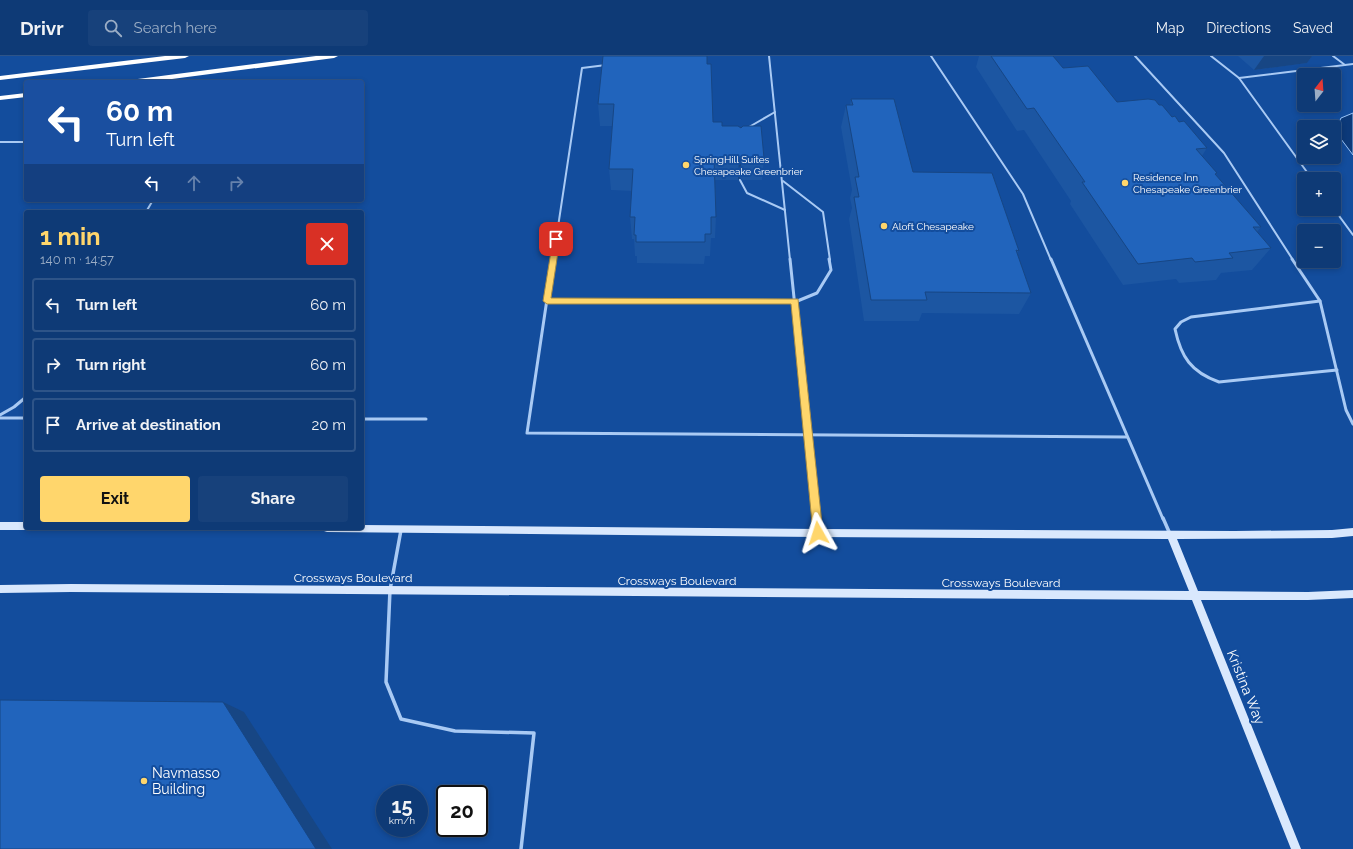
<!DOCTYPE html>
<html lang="en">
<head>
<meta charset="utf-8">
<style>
	:root { --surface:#0e3a76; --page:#17417b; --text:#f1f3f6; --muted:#9badc5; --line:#2e5488; --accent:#ffd66c }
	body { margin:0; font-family:Raleway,sans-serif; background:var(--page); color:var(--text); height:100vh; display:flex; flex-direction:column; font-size:15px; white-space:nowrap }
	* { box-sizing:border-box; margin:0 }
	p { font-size:13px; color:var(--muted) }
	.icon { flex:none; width:22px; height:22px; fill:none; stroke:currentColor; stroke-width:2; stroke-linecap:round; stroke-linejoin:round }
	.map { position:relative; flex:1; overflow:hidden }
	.panel { position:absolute; left:24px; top:154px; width:340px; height:320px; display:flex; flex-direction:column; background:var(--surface); border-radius:4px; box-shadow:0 2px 6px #0003,0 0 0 1px var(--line) }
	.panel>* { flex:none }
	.hud { position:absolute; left:24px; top:24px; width:340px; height:122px; border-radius:4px; box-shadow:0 2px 6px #0003,0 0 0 1px var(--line); background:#1a4fa0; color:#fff; overflow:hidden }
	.needle { width:26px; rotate:17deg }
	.fabs { position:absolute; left:1297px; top:12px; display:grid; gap:8px }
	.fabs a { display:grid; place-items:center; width:44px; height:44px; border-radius:4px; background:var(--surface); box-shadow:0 2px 6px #0003,0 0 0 1px var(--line); font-size:20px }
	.speed { position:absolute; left:376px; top:729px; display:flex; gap:8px; font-size:20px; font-weight:700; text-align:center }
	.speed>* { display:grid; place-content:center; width:52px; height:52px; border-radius:50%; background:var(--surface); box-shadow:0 2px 6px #0003,0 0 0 1px var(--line); line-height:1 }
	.speed small { font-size:10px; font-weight:400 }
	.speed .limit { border:2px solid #111; border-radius:6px; background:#fff; color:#111 }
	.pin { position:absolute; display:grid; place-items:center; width:34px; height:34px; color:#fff; margin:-17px; border-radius:8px; box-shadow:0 2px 6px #0006 }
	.me { position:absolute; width:44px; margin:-22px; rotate:354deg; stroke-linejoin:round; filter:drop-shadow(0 0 3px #0008) }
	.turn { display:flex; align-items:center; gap:14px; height:84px; padding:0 16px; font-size:18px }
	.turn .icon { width:52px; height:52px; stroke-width:2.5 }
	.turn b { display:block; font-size:28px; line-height:34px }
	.lanes { display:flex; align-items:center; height:38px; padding:0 16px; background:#0003; justify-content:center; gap:20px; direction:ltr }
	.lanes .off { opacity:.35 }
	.round { display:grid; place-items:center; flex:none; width:42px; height:42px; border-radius:4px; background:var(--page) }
	.headline { display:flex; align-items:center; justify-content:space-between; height:68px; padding:0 16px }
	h1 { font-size:24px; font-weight:700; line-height:30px; color:var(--accent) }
	.button { display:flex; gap:8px; margin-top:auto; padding:8px 16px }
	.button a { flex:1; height:46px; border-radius:4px; background:var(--accent); color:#111; font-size:16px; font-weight:700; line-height:46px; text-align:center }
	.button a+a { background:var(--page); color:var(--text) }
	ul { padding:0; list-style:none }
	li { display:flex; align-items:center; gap:12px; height:54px; margin:0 8px 6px; padding:0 8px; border:2px solid var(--line); border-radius:4px }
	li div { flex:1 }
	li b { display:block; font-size:15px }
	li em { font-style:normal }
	header { display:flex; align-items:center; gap:24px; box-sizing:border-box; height:56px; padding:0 20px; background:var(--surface); border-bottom:1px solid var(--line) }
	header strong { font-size:19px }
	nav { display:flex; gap:22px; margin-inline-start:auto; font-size:14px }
	.search { width:280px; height:36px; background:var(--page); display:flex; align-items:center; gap:10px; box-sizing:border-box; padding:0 14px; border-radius:4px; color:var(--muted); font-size:15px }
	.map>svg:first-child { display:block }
	.water { fill:#0c3979; stroke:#9bc4f7 }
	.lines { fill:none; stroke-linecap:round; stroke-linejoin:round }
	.lane-far2 { stroke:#a9caf4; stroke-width:2 }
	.lane-far1 { stroke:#a9caf4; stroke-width:3 }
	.lane { stroke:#a9caf4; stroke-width:3.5 }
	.secondary { fill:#d9e8fd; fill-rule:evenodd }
	.highway { fill:#fff; fill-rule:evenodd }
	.wall { fill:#1c56a2 }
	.shaded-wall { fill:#174684 }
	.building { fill:#2164bc; stroke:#174684 }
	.route { fill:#ffd66c; stroke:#a68b46 }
	.poi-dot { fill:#ffd66c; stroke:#134d9d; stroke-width:1.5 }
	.labels { text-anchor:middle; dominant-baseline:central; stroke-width:4; stroke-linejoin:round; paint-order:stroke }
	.far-poi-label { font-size:10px; fill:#fff; stroke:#134d9d; text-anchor:start }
	.street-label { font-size:12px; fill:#fff; stroke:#134d9d }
	.near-street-label { font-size:14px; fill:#fff; stroke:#134d9d }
	.near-poi-label { font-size:14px; fill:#fff; stroke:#134d9d; text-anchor:start }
</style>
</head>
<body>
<header>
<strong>Drivr</strong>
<div class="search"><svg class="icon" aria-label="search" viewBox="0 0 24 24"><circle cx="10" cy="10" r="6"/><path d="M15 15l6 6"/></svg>Search here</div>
<nav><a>Map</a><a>Directions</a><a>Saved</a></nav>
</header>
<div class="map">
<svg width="1353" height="793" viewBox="0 0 1353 793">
	<rect width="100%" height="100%" fill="#134d9d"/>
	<!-- water -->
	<path class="water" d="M1353,57V99L1335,75L1341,62Z"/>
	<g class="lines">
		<!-- lane-far2 -->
		<g class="lane-far2">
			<path d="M769,0L790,204"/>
			<path d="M931,0L1023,138L1051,204"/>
			<path d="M1135,0L1224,97L1293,204"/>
			<path d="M1211,0L1239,22L1312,123"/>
			<path d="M1333,0L1345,9"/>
			<path d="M1239,22L1353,8"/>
			<path d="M749,71L775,56"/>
			<path d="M0,86H26"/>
			<path d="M740,124L747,137L785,154"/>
			<path d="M783,125L823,156L830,204"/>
			<path d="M1334,153L1353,179"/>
			<path d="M146,156L153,144"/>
			<path d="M553,204L582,12L606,9"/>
		</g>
		<!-- lane-far1 -->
		<g class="lane-far1">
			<path d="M553,203L527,377L1127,381"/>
			<path d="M790,203L817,463"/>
			<path d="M1051,203L1163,463"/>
			<path d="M1292,203L1320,245L1346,354L1353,368"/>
			<path d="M547,245L795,246L817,237L831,214L829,203"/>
			<path d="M1320,245L1191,261L1181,266L1175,273C1181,301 1191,316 1219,326L1337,314"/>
			<path d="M0,359L14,351L26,341"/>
			<path d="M0,362H26"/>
			<path d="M362,363H426"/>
		</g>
		<!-- lane -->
		<g class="lane">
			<path d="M817,462L818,475"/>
			<path d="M1163,462L1170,478"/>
			<path d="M401,474L390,534L386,626L401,663L455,675L534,677L521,793"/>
		</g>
		<!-- secondary -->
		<g class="secondary">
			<path d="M0,466H26V472H29L26,474H0Z"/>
			<path d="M362,469L818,473L1235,475L1332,474L1353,472V480L1332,482L1177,483L1198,535L1308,536L1353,534V542L1308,544H1201L1301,793H1291L1192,544L71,536L0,537V529L71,528L1189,535L1168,483L818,481L327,476L324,475L323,472H362Z"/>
		</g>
		<!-- highway -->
		<g class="highway">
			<path d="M165,0H189L185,2L0,24V20Z"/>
			<path d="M316,0H338L334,2L149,26H126L130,24Z"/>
			<path d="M26,37V41L0,44V40Z"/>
		</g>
	</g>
	<!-- wall -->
	<g class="wall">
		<path d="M979,0H991L1063,12L1117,46L1159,49L1172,61L1179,66L1207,92L1202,100L1217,117L1216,119L1261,171L1257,176L1271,192L1252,214L1221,217L1216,224L1179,227L1176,223L1123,229L1070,148L1071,145L1024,74L1017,75L976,11Z"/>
		<path d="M1238,0H1312L1307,7L1254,14Z"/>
		<path d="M707,8L713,66L722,70L764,102L762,124H743L740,122L738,124H715L716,161L715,182H711L710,200H705L704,208L637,207V200H635L634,183H632L630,161L632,135L611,134L609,113L612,70H600L598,48Z"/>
		<path d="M851,43L913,116L1019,195L1017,197L1031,237L1019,258L922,257L919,265H864L849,163L852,152L850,142L852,134L841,71L846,49H850Z"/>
	</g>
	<!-- shaded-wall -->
	<g class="shaded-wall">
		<path d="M1264,0H1312L1307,7L1254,14Z"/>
		<path d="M742,100L740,122L738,124L739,102Z"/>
		<path d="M223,646L244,656L332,793H316Z"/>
	</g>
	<!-- building -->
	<g class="building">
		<path d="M603,0H707V8H711L713,66H722V70H738L741,72L743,70H761L764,102H745L742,100L739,102H714L716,161H711V178H705V186H636V179H634L635,161H630L633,113H609L614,48H598Z"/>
		<path d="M991,0H1053L1063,12L1088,10L1117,46L1148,43L1155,44L1159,49H1162L1172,61L1175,60L1179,66L1184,65L1207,92L1196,93L1217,117L1215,118L1261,171H1253L1271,192L1229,197L1233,202L1195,206L1192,202L1138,208L1082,126H1085L1034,52L1027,53Z"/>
		<path d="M851,43H894L913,116L992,117L1019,195L1016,194L1031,237L925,236L927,244H871L854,141H859L855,121H859L846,49H853Z"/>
		<path d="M0,644L223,646L316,793H0Z"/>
	</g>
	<!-- route -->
	<path class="route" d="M556,180L560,183L551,242L798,243L823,477L822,480L818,482L815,480L813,477L791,248H547L543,245L553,183Z"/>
	<!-- markers -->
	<g class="poi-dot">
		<circle cx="686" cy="109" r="4"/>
		<circle cx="1125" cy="127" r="4"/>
		<circle cx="884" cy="170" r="4"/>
		<circle cx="144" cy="725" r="4"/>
	</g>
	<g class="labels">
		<!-- far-poi labels -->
		<g class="far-poi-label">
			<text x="694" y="103">SpringHill Suites<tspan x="694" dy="12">Chesapeake Greenbrier</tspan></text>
			<text x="1133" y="121">Residence Inn<tspan x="1133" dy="12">Chesapeake Greenbrier</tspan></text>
			<text x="892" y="170">Aloft Chesapeake</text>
		</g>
		<!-- street labels -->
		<g class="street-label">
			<text x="353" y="522">Crossways Boulevard</text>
			<text x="677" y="525">Crossways Boulevard</text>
			<text x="1001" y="527">Crossways Boulevard</text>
		</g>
		<!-- near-street labels -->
		<g class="near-street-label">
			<text transform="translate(1246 631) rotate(68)">Kristina Way</text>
		</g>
		<!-- near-poi labels -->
		<g class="near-poi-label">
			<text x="152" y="717">Navmasso<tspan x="152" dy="16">Building</tspan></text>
		</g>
	</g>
</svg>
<div class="fabs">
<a><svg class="needle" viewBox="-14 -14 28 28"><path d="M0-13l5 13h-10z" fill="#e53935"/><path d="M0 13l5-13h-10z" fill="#9badc5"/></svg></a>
<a><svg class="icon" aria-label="layers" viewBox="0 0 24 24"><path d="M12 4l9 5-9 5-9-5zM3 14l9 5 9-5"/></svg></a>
<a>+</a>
<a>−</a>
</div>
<div class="speed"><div>15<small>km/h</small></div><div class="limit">20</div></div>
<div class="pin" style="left:556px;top:183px;background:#d93025"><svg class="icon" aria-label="arrive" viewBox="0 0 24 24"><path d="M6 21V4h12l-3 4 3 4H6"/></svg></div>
<svg class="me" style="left:818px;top:477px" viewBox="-20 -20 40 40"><path d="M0-17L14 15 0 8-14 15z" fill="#ffd66c" stroke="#fff" stroke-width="4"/></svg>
<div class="hud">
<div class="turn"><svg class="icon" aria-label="left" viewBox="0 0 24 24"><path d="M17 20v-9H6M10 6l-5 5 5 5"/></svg><div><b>60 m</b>Turn left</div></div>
<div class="lanes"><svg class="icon" aria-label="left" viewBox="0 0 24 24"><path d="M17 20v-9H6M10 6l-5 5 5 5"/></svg><svg class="icon off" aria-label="ahead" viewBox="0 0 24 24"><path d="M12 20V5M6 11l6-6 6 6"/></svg><svg class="icon off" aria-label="right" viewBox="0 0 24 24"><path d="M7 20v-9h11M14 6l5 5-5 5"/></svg></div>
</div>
<section class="panel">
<div class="headline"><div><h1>1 min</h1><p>140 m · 14:57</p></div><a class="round" style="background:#d93025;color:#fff"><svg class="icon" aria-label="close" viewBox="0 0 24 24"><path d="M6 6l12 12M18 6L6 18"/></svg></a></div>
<ul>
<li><svg class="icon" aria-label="left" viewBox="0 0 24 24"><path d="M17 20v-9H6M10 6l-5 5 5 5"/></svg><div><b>Turn left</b></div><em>60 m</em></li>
<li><svg class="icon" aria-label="right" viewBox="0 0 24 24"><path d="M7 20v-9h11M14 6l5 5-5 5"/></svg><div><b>Turn right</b></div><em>60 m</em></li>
<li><svg class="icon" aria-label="arrive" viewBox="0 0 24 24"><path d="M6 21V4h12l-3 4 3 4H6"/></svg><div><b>Arrive at destination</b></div><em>20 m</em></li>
</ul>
<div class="button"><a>Exit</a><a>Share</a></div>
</section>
</div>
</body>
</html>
